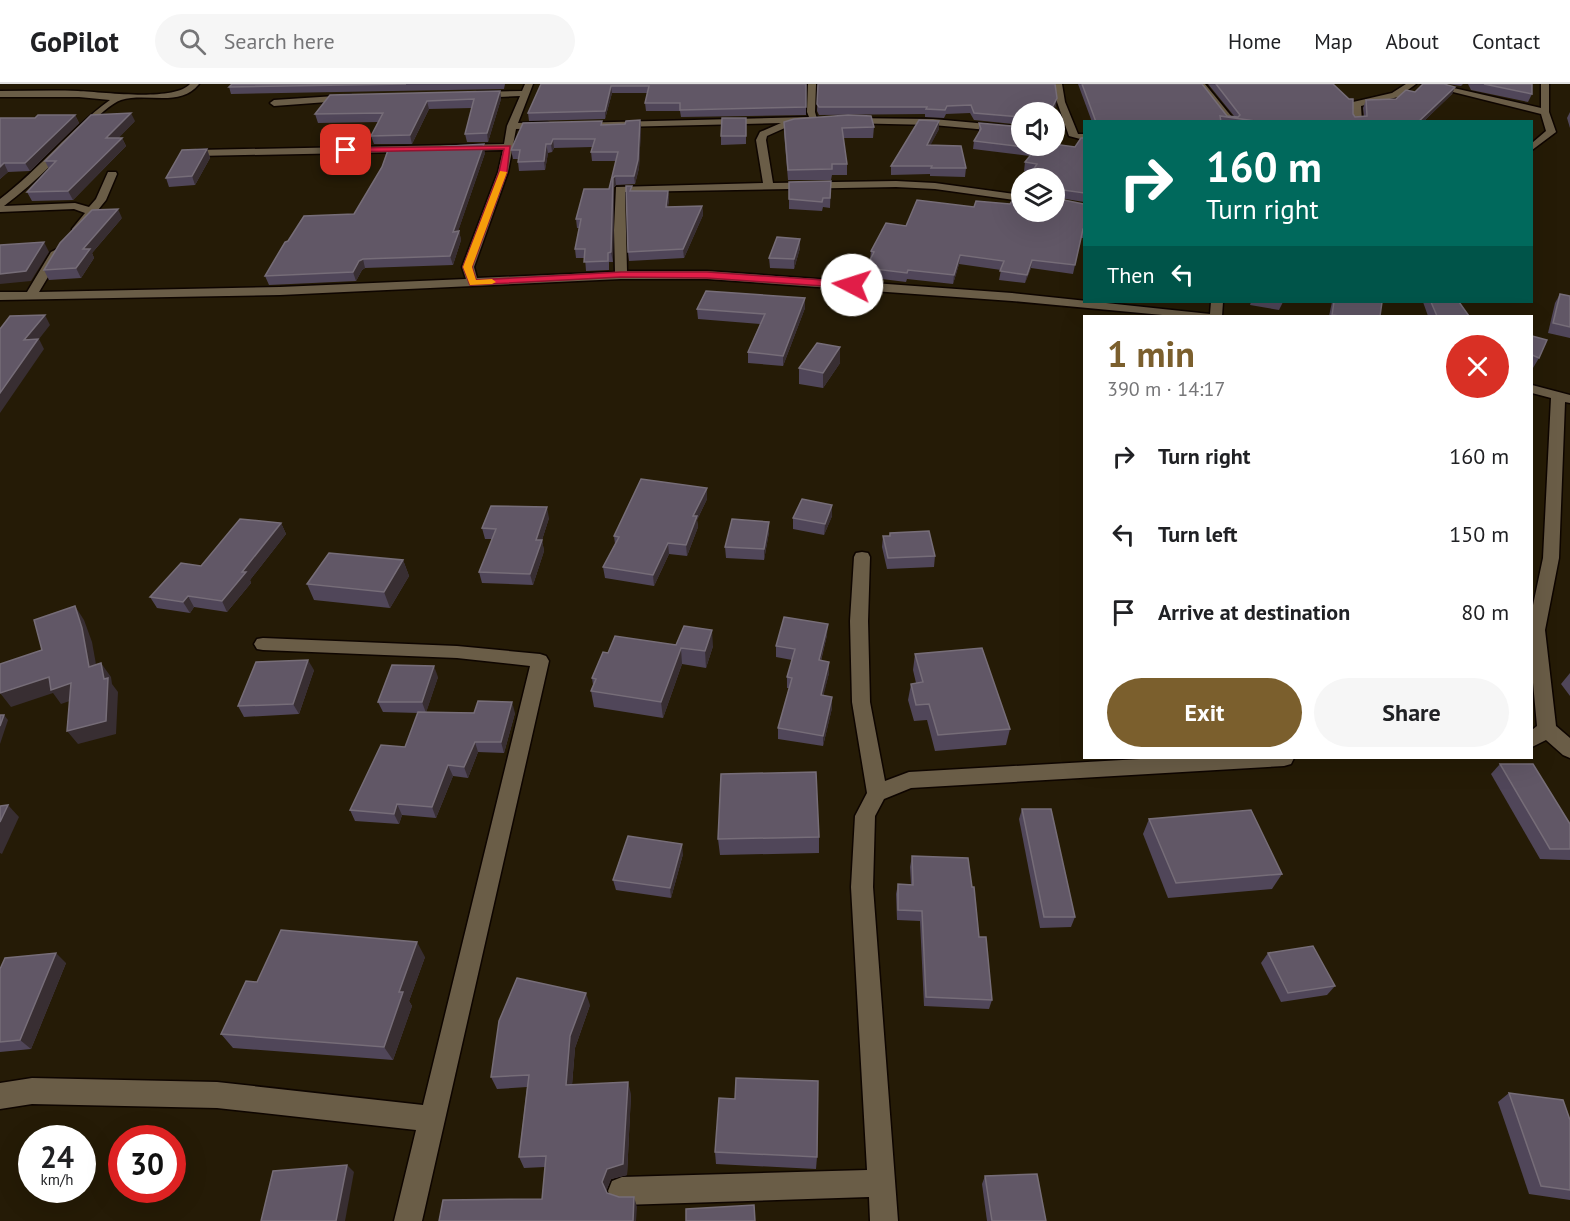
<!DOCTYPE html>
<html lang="en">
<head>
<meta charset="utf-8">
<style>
	:root { --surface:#fff; --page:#f6f6f6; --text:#202124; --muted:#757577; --line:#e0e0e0; --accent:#7b5f2d }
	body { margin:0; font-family:"PT Sans",sans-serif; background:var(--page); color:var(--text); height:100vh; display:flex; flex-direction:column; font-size:22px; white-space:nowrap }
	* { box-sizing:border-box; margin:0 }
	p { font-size:20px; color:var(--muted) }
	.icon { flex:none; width:33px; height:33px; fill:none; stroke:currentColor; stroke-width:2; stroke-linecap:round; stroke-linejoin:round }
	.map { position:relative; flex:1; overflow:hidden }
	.panel { position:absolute; left:1083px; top:231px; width:450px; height:444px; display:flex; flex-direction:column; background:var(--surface); border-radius:0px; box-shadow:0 6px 24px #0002 }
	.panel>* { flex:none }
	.top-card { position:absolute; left:1083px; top:36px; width:450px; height:183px; border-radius:0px; box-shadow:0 6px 24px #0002; background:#00695c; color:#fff; overflow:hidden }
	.tools { position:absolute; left:1011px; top:18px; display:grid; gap:12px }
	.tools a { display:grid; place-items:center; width:54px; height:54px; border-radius:50%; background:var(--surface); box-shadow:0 6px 24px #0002; font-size:30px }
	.speed { position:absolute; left:18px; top:1041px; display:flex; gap:12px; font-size:30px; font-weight:700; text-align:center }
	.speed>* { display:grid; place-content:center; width:78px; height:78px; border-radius:50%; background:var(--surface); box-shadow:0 6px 24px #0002; line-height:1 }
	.speed small { font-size:15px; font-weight:400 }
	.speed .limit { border:9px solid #d22; background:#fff; color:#111 }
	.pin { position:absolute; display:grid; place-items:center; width:51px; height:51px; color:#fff; margin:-26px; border-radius:12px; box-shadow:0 3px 9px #0006 }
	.me { position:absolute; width:66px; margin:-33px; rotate:275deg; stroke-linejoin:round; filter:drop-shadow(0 0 4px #0008) }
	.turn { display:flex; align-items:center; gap:21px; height:126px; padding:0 24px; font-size:27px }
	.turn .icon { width:78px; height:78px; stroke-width:2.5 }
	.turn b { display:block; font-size:42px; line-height:51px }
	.then { display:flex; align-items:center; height:57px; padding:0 24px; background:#0003; gap:12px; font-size:22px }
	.round { display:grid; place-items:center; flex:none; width:63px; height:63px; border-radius:32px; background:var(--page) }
	.overview { display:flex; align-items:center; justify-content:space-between; height:102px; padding:0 24px }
	h1 { font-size:36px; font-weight:700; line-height:45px; color:var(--accent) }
	.action { display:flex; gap:12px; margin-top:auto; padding:12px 24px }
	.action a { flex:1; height:69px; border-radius:36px; background:var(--accent); color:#fff; font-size:24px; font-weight:700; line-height:69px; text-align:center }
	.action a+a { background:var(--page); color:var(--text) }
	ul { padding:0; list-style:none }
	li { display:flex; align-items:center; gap:18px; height:78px; padding:0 24px }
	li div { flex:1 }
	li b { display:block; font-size:22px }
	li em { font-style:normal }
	header { display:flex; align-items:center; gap:36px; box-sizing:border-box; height:84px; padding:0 30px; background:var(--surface); border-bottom:2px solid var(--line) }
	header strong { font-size:28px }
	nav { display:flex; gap:33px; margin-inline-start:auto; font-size:21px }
	.search { width:420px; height:54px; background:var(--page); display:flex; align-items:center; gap:15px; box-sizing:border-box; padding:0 21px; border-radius:33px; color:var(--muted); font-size:22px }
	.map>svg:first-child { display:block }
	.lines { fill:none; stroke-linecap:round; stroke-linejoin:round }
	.minor-casing { stroke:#0e0500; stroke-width:3 }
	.minor { fill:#6a5d47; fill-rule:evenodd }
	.wall { fill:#504659 }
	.shaded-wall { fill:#382e32 }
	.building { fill:#615766; stroke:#766d78; stroke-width:1.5 }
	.route { fill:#e11d48; stroke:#92132f; stroke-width:1.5 }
	.slow { fill:#f59e0b }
</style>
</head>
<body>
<header>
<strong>GoPilot</strong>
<div class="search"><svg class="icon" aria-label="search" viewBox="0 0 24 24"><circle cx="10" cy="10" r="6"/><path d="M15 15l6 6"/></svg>Search here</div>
<nav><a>Home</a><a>Map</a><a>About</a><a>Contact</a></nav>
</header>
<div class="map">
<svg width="1570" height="1137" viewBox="0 0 1570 1137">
	<rect width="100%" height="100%" fill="#251b06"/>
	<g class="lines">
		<!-- minor casing -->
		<g class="minor-casing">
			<g id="minor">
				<path d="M190,0H199C180,24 147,8 121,16C103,22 64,67 50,82C36,96 21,109 4,122L75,119L89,123L96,115L108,88H116L117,90L106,116L81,147H73L72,145L85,129L74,125L0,128V115C40,85 70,45 110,16L79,13H0V7C26,7 52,6 78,7C103,8 174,18 190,0Z"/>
				<path d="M525,0H533L518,39L547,38L552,41L547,44L516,45L508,88L474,183L477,194L615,188L614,146L616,103L763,99L756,56L760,48L781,39L577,44L572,41L574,39L809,33L807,28L808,0H816L815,28L818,38L787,43L767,52L766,56L773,99L896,97L935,99L1022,111V117L935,105L896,103L625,108L627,187H707L1012,209L1210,230L1211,218H1223L1222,232H1173L1012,217L707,195H621L280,211L0,216V208H27L51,168L57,165L63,168L39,208L280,203L466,195L462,183L498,88L503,66L197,72L192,69L197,66L504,60L507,42L520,12L477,14L473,11L477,8L522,7Z"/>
				<path d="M1054,0H1062L1065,18L1078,50H1084V56L1069,52L1057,18Z"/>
				<path d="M1197,0H1205L1236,38H1227Z"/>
				<path d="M1406,0H1416L1398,13L1361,22L1362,38H1352L1353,18L1392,9Z"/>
				<path d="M1421,0H1436L1541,24V0H1549V28L1556,48L1532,66V59L1546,47L1541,30Z"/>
				<path d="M351,11L355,14L354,16L274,22L270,19L274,16Z"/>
				<path d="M847,34L933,35L1022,43V49L933,41L844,39V35Z"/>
				<path d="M1532,301L1570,311V319L1565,318L1559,474L1545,546L1556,642L1570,654V674L1563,671L1546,656L1532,663V646L1537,642L1532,588V526L1543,474L1551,314L1532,309Z"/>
				<path d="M862,468L868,469L870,473L868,537L870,618L885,697L909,688L1158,674H1294L1291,680L1284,682L911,704L884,715L875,732L873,803L898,1137H870L869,1113L622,1121L612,1117L608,1107L612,1097L622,1093L867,1086L851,803L855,732L867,709L852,618L850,537L854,473L856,469Z"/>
				<path d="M263,554L457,562L540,570L546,572L549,577L422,1137H394L416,1046L217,1024L32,1020L0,1025V999L32,994L217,998L423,1021L530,582L457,574L263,566L257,565L254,560L257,555Z"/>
			</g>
		</g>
		<!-- minor -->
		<use href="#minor" class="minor"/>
	</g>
	<!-- wall -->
	<g class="wall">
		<path d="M232,0H505L504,5L231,10L229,3Z"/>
		<path d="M541,0H806V31L681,33L680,27H646L645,19L647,9H612L605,35L529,37L528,29Z"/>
		<path d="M818,0L1056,22L1022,28V41L974,36L970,29L946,30L944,34L925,33V30L819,31L817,27Z"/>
		<path d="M1078,0H1202L1227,32H1234L1208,0H1333L1355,33L1364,32L1363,24L1366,16L1396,15L1415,8L1455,3L1452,10L1423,38H1092Z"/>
		<path d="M1448,0H1463L1461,2Z"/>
		<path d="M1468,0H1532V10L1528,18L1471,6Z"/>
		<path d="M500,7L501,15L488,58H467L465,50L472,24L429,25L412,60H374L371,52L379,38L318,39L315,30Z"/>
		<path d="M1570,28V44L1567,34Z"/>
		<path d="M75,31L79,39L30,87L8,88L0,95V34H35Z"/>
		<path d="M746,34V60L721,61V52Z"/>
		<path d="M640,36L641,44L639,84L635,100L616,101L614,103L613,178H609V186L586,187L585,174H576L575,165L579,144H577L576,135L609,105L616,77H592L591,68L592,63L554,64L552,68L548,69L545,86L519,87L518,78V75H513L511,66L602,37V41L625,40Z"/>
		<path d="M135,37L118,54H122L126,62L73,116L32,117L27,108L49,85L45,77Z"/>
		<path d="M939,37V45L930,61L966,84L965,93L930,92V90L891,91V82Z"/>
		<path d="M784,38L874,43L873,54H843L847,80V91H832L831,96H788L784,49Z"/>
		<path d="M979,39L1036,62L1033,69L1075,63L1084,54V118L1054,113V94L1032,88L1024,87L1025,78L1030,72L973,65L974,57L979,49Z"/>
		<path d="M207,65L210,74L195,101L169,103L166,94Z"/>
		<path d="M485,69L458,147H459L461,156L453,181L365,184L362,186L356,197L269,201L265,192L288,157L354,130Z"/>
		<path d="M831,97L830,124L823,123L822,127L789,125V98Z"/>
		<path d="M632,102V107H668L669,116L668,123L702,122L703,131L684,174L629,177L628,168Z"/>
		<path d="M1010,120H1084V154H1081L1073,190L1031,184L1025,199L999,196L1001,186L959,180L953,200L907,195L906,198L866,193V184L870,176L871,167L906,142L974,123Z"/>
		<path d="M122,134L92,169L94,174L81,194L49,196L44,186Z"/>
		<path d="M800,155V164L794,185L770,184L769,174Z"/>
		<path d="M1560,210L1570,212V254L1548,249L1555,219Z"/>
		<path d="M805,214V224L783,282L748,279V268L760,240L698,235L697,225Z"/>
		<path d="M1251,218H1283L1279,226L1250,221Z"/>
		<path d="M1332,218H1382L1380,232H1329Z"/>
		<path d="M1423,218H1459L1469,232H1428Z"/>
		<path d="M1532,252L1539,274L1533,284L1532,283Z"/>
		<path d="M840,279L823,304L799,300V284Z"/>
		<path d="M707,415L697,436L698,443L687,472L669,470L654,502L605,494L603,483L615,460L614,452Z"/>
		<path d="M832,421V432L824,451L793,445V434Z"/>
		<path d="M549,434L542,456L544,467L533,501L482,499L479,488L492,455H485L482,444Z"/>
		<path d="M281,439L286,450L250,496L251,499L227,528L194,523L190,529L157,524L150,513L201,482Z"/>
		<path d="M769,448L764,476L726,474L725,463Z"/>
		<path d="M890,449L935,472L934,483L887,485L882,463L883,452H889Z"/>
		<path d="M403,476L409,492L390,524L314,516L307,500Z"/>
		<path d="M827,551L821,577L829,578V589L823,611L832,613V624L823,662L778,655V644L789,604H787V593L792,576L776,573V562Z"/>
		<path d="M676,561L713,562L706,584L682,580L663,634L594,623L591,607L593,601L592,594L608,569Z"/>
		<path d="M915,570L1010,645L1006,661L935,667L927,636L914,637L908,616L911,600L916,599L913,586Z"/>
		<path d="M314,586L299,630L244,633L238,622Z"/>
		<path d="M1570,589V612L1561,600Z"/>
		<path d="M438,593L426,628L515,629L504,669L478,668L468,694L453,692L436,734L402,731L399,740L355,737L350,726L405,663L418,629L383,628L378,618Z"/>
		<path d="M1500,680L1570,740V776L1540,775L1491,690Z"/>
		<path d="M1022,725L1075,833L1071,843L1040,844L1019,735Z"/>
		<path d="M1149,735L1282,790L1272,805L1168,814L1143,750Z"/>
		<path d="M819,753V769L720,771L718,755Z"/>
		<path d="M683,770L671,814L616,806L613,796Z"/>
		<path d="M912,772L979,853L992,916L989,925L924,922L920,837L897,836L896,810L898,800H911L910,783Z"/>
		<path d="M1268,869L1335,902L1327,911L1281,918L1261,879Z"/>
		<path d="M425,873L409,917L412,922L393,976L233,964L221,950L257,898Z"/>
		<path d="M66,879L31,965L0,968V885Z"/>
		<path d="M590,921L575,964L572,1001L631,1010L627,1091L611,1095L606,1107L607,1109L637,1123L542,1115L545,1083L524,1084L519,1073L527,1003L497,1005L491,993Z"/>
		<path d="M1509,1009L1570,1036V1116L1529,1110L1498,1018Z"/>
		<path d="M715,1068L817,1073L816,1085L716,1080Z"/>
		<path d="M985,1092L1046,1137H987L982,1100Z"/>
	</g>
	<!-- shaded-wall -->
	<g class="shaded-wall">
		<path d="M611,2L612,9L605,35V27Z"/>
		<path d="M1455,3L1452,10L1423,38H1418Z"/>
		<path d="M500,7L501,15L488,58L487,49Z"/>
		<path d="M1057,14L1056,22L1053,28H1050Z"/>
		<path d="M427,17L429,25L412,60L410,51Z"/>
		<path d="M131,29L135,37L110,63L106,54Z"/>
		<path d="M75,31L79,39L30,87L25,79Z"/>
		<path d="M640,36L641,44L639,84L635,100L634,92Z"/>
		<path d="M939,37V45L926,70L927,61Z"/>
		<path d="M122,54L126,62L73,116L68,107Z"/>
		<path d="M553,55L554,64L552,68L551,60Z"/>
		<path d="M484,60L485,69L455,156L453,148Z"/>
		<path d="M546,60L548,69L545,86L544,77Z"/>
		<path d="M1034,62H1036L1031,72L1032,64Z"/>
		<path d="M207,65L210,74L195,101L192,92Z"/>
		<path d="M4,79L8,88L0,95V83Z"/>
		<path d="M615,92L616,101L614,103L613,178L611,168L613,94Z"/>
		<path d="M668,107L669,116L666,131V123Z"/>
		<path d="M702,122L703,131L684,174L683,165Z"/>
		<path d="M118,125L122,134L92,169L94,174L81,194L76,184L83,165Z"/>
		<path d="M459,147L461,156L453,181L450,172Z"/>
		<path d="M800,155V164L794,185V175Z"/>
		<path d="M44,158L49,168L31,197L0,200V190Z"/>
		<path d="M960,171L959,180L953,200L954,191Z"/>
		<path d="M363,175L365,184L362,186L356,197L353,188L359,177Z"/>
		<path d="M1032,176L1031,184L1025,199L1027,191Z"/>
		<path d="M805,214V224L783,282V272Z"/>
		<path d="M45,231L50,241L39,255L44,265L0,329V309L24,256Z"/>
		<path d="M840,263V279L823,304V289Z"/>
		<path d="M707,404V415L697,436L698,443L687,472L686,461L693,432Z"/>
		<path d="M832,421V432L824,451L825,440Z"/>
		<path d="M547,423L549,434L539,465L542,456L544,467L533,501L530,490L536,456Z"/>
		<path d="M769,438V448L764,476V465Z"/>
		<path d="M281,439L286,450L250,496L251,499L227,528L222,517L242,488Z"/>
		<path d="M668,459L669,470L654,502L653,491Z"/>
		<path d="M403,476L409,492L390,524L384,508Z"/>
		<path d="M188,512L194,523L190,529L183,518Z"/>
		<path d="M75,522L84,536L92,558L99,597L89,583Z"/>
		<path d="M828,540L827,551L818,587L819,576Z"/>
		<path d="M712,546L713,562L706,584L705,567Z"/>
		<path d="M681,564L682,580L663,634L661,618Z"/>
		<path d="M308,576L314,586L299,630L293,620Z"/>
		<path d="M829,578V589L821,622V611Z"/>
		<path d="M101,579L111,593L112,600L118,608L116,650L78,660L67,647L104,595Z"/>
		<path d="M434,582L438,593L426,629L422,618Z"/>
		<path d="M49,593L71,599L81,613L61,620L53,609L11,623L0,609Z"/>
		<path d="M832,613V624L823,662V652Z"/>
		<path d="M512,618L515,629L504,669L501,658Z"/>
		<path d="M4,631L8,636L0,660V642Z"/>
		<path d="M475,658L478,668L468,694L464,683Z"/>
		<path d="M448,681L453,692L436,734L432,723Z"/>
		<path d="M397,720L402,731L399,740L394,730Z"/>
		<path d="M8,721L19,733L2,770L0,769V738Z"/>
		<path d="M682,760L683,770L671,814L670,804Z"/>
		<path d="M417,858L425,873L409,917L412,922L393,976L384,963L399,908Z"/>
		<path d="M56,869L66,879L31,965L20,956Z"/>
		<path d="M586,909L590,921L575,964L571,1013L566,1001L570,952Z"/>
		<path d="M628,998L631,1010L627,1091L611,1095L606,1108L602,1098Z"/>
		<path d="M347,1081L354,1088L345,1137H336Z"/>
		<path d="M634,1113L637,1123L636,1137H633Z"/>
	</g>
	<!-- building -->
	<g class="building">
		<path d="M232,0H406L229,3Z"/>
		<path d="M541,0H806V23L680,26V19H645L649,2H611L605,27L528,29Z"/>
		<path d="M818,0H1055L1057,14L1050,28H1022V33L974,29L971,21L947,22L945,26L926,25L927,23H819L817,20Z"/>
		<path d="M1082,0H1202L1227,32L1238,33L1240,31L1216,0H1333L1349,15H1353V30L1355,33L1367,32L1366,16L1396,15L1406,6L1415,8L1423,0H1444L1455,3L1418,38H1262L1220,32L1221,38H1096Z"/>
		<path d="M1484,0H1532V10Z"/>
		<path d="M500,7L487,49L465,50L474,15L427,17L410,51L371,52L383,29L315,30L330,11Z"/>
		<path d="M131,29L106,54H122L68,107L27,108L56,77H45L91,31Z"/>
		<path d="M38,31H75L25,79H4L0,83V34H35Z"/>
		<path d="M848,31L871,32L874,43L842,44L847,80H832V85L788,86L784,38L794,35Z"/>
		<path d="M722,34H746V52H721Z"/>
		<path d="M640,36L638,76L634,92H615L613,94L611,168L608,169V177L584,178L585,165H575L581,135H576L584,105H609L618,68H591L595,55H553L551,60H546L544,77L518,78L520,66H511L523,39L602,37L601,41L625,40L626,37Z"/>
		<path d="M919,36L939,37L927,61L961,62L966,84H931L932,82H891Z"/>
		<path d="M979,39L1022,43V62H1034L1032,64L974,57L981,45Z"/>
		<path d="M1081,54H1084V109L1056,105L1054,106V94H1028L1037,80L1025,78L1038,62H1054V60L1075,63Z"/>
		<path d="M484,60L453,148L459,147L450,172L363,175L359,177L353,188L265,192L285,158L288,157L304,132L354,130L382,83L388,66Z"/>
		<path d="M207,65L192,92L166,94L182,66Z"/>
		<path d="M831,97L830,114H823L822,118L789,115V98Z"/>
		<path d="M626,102H632L630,107H668L666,123L702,122L683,165L628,168Z"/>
		<path d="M1017,110H1022V128H1054V114L1084,120V145H1083L1075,181L1032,176L1027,191L1000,187L1004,177L960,171L954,191L908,186L907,189L866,184L874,168L871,167L886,139L906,142L917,116L974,123L976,117L1010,120Z"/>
		<path d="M118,125L83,165H90L76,184L44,186L60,159L92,126Z"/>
		<path d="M777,153L800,155L794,175L769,174Z"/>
		<path d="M44,158L26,187L0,190V161Z"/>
		<path d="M706,207L805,214L783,272L748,268L765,230L697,225Z"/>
		<path d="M1560,210L1570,212V243L1553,239Z"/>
		<path d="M1334,218H1382L1380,232H1340L1332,231Z"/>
		<path d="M1431,218H1459L1469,232H1437Z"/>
		<path d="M45,231L24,256L38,255L0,309V245L10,232Z"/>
		<path d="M1532,252L1547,256L1539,274L1532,271Z"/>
		<path d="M817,259L840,263L823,289L799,284Z"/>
		<path d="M641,395L707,404L693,432H697L686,461L668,459L653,491L603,483L619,453L614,452Z"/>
		<path d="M802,415L832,421L825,440L793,434Z"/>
		<path d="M491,422L547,423L536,456H542L530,490L479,488L496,445L482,444Z"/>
		<path d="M240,435L281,439L242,488H246L222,517L188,512L183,518L150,513L181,479L201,482Z"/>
		<path d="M732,435L769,438L764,465L725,463Z"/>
		<path d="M929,447L935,472L888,474L883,452H890V449Z"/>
		<path d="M329,469L403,476L384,508L307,500Z"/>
		<path d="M75,522L82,544L89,583L101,579L104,595L108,594L106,637L67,647L71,599L51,606L49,593L0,609V580L42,566L34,536Z"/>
		<path d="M784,533L828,540L819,576L829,578L821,611L832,613L823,652L778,644L792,594L787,593L795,565L776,562Z"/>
		<path d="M684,542L712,546L705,567L681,564L661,618L591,607L596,595L592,594L603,568L608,569L615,552L676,561Z"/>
		<path d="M982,564L1010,645L938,651L929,620L916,621L911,600L923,598L915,570Z"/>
		<path d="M308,576L293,620L238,622L256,578Z"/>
		<path d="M392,581L434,582L422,618H378Z"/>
		<path d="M478,617L512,618L501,658H475L464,683L448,681L432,723L397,720L394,730L350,726L381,661L405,663L418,628L474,629Z"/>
		<path d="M0,631H4L0,642Z"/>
		<path d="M1500,680H1533L1570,740V765H1550Z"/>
		<path d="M816,688L819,753L718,755L721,690Z"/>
		<path d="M8,721L0,738V722Z"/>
		<path d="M1022,725H1051L1075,833H1044Z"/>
		<path d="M1251,726L1282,790L1176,799L1149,735Z"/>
		<path d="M628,752L682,760L670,804L613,796Z"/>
		<path d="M912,772L968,774L972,803H974L979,853H986L992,916L926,913L922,827L898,826V800L913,801Z"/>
		<path d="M281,846L417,858L399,908H403L384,963L221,950L246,897L257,898Z"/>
		<path d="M1313,862L1335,902L1288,909L1268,869Z"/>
		<path d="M56,869L20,956L0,958V885L5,874Z"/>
		<path d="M517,894L586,909L570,952L566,1001L628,998L623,1080L607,1085L602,1098L607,1109L619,1113H634L633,1137H439L443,1116L542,1115L546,1072L519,1073L529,991L491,993L499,937Z"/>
		<path d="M736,994L818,997L817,1073L715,1068L719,1014L735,1015Z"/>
		<path d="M1509,1009L1563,1016L1570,1036V1106L1541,1102Z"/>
		<path d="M347,1081L336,1137H261L273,1087Z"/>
		<path d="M1037,1090L1046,1137H992L985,1092Z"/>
		<path d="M754,1121L755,1137H686V1125Z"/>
	</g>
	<!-- route -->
	<path class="route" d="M510,62L507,88L472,183L476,196L621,188H707L852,198L856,201L852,204L707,194L621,193L470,201L463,183L499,88L504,65L346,68L342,66L346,64Z"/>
	<!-- slow -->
	<path class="slow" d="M500,87L507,88L472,183L476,196L492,195L496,198L492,200L470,201L463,183Z"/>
</svg>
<div class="tools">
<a><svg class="icon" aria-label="sound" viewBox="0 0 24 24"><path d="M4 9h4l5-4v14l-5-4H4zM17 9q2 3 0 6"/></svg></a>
<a><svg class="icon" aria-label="layers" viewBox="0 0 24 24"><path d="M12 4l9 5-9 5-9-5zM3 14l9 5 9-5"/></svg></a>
</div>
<div class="speed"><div>24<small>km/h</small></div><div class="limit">30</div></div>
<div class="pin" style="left:346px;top:66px;background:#d93025"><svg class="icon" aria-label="arrive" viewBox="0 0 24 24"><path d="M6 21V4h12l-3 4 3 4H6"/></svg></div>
<svg class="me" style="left:852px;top:201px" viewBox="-20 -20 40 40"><circle r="19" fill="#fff"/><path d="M0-13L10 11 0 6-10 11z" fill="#e11d48"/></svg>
<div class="top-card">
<div class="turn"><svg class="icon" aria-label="right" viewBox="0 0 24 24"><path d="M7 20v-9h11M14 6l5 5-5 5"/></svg><div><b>160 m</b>Turn right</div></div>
<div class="then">Then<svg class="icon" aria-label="left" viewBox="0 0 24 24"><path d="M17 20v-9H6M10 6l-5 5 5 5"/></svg></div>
</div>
<section class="panel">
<div class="overview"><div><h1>1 min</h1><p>390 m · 14:17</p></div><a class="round" style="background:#d93025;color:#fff"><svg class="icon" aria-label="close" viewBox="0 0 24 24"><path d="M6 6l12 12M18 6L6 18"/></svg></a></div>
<ul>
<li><svg class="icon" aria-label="right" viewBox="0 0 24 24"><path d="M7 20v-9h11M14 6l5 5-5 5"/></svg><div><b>Turn right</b></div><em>160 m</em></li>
<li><svg class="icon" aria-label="left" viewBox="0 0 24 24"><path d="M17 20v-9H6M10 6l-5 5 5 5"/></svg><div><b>Turn left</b></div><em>150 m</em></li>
<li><svg class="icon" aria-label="arrive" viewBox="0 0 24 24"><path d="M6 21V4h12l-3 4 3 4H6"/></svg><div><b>Arrive at destination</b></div><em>80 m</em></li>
</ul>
<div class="action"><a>Exit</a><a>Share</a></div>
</section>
</div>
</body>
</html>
